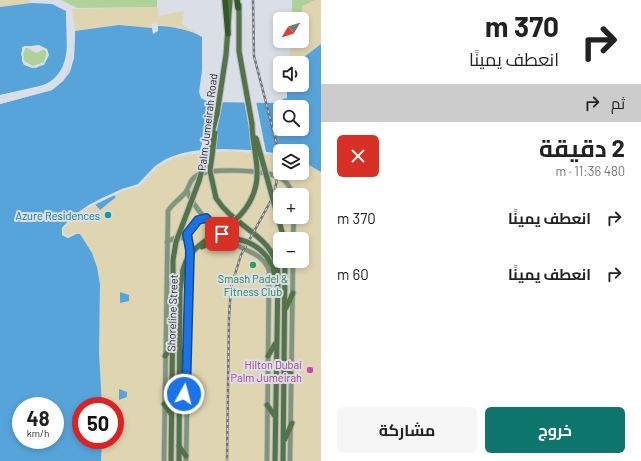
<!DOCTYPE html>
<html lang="ar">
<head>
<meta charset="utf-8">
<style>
	:root { --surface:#fff; --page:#f6f6f6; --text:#222; --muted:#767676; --accent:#0f766e }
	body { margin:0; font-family:Barlow,Cairo,sans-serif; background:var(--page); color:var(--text); direction:rtl; height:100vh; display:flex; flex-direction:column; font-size:15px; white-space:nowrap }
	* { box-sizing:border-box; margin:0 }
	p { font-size:13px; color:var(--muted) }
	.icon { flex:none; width:22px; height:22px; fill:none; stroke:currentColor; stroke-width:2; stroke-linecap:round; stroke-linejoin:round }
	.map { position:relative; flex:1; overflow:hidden; direction:ltr }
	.sheet { display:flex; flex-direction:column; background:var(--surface); width:320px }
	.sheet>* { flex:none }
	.guide { background:#fff; color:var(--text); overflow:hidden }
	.needle { width:26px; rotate:231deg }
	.controls { position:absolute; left:273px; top:12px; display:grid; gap:8px }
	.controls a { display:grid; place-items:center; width:36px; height:36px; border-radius:6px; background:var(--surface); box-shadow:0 2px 6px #0003; font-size:20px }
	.speed { position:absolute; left:12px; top:397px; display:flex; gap:8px; font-size:20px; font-weight:700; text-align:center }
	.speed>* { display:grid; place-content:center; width:52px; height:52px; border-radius:50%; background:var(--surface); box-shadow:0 2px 6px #0003; line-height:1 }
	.speed small { font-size:10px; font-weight:400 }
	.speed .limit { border:6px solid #d22; background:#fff; color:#111 }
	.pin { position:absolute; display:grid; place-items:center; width:34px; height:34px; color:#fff; margin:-17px; border-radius:8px; box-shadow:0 2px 6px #0006 }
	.me { position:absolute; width:44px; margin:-22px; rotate:7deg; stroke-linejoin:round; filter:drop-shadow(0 0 3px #0008) }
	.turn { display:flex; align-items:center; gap:14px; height:84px; padding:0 16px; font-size:18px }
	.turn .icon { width:52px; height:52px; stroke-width:2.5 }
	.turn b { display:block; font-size:28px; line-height:34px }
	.then { display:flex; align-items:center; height:38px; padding:0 16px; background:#0003; gap:8px; font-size:15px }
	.round { display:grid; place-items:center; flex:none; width:42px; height:42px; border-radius:6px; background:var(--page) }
	.summary { display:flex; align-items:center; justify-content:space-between; height:68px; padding:0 16px }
	h1 { font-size:24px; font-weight:700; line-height:30px }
	.button { display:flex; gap:8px; margin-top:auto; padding:8px 16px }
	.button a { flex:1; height:46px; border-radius:6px; background:var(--accent); color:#fff; font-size:16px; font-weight:700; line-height:46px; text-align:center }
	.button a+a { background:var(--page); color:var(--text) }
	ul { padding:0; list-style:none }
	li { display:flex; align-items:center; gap:12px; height:56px; padding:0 16px }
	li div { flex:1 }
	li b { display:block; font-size:15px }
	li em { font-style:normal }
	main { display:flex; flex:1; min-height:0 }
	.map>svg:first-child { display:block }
	.green { fill:#aed297 }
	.sand { fill:#dfd5b0; fill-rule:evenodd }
	.water { fill:#57a4da; fill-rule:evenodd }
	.pier { fill:#dadee7 }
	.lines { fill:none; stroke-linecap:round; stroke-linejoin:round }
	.tertiary-casing { stroke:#b6bac2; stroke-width:6 }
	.secondary-casing { stroke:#b6bac2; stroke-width:7 }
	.primary-casing { stroke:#b6bac2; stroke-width:8 }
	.tertiary { stroke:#819679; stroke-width:4.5 }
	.secondary { stroke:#547348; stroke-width:5 }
	.primary { stroke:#335a23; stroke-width:5.5 }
	.rail-casing { stroke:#717378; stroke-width:2.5 }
	.rail { stroke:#dadee7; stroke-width:1; stroke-dasharray:3; stroke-linecap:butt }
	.secondary-bridge-casing { stroke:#b6bac2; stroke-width:7; stroke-linecap:butt }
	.secondary-bridge { stroke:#547348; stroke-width:5 }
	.route-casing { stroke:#114b97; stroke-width:10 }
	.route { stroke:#1a73e8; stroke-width:7 }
	.culture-dot { fill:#0f9aa8; stroke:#dadee7; stroke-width:1.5 }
	.leisure-dot { fill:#2e9e5b; stroke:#dadee7; stroke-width:1.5 }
	.hotel-dot { fill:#d1479c; stroke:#dadee7; stroke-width:1.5 }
	.labels { text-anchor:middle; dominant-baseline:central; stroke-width:4; stroke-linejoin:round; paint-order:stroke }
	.street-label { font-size:11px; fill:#28292c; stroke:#dadee7 }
	.culture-label { font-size:11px; fill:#0d838f; stroke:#dadee7; text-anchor:end }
	.leisure-label { font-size:11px; fill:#27864d; stroke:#dadee7 }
	.hotel-label { font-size:11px; fill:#b23c85; stroke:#dadee7; text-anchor:end }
</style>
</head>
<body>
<main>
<section class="sheet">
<div class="guide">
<div class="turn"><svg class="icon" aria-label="right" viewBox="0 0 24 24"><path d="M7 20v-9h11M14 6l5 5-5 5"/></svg><div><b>370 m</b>انعطف يمينًا</div></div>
<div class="then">ثم<svg class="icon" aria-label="right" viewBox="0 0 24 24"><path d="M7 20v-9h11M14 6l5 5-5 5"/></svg></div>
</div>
<div class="summary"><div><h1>2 دقيقة</h1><p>480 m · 11:36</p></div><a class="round" style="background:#d93025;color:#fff"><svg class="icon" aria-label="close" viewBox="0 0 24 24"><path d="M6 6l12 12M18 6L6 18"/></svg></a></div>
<ul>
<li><svg class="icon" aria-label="right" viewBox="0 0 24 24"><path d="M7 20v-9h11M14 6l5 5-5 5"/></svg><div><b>انعطف يمينًا</b></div><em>370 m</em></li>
<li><svg class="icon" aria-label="right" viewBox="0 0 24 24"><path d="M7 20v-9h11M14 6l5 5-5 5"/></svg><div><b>انعطف يمينًا</b></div><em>60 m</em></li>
</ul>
<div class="button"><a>خروج</a><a>مشاركة</a></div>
</section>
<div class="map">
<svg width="321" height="461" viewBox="0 0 321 461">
	<rect width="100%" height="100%" fill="#dadee7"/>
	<!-- green -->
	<g class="green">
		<path d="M61,0H157V7L77,8Z"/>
		<path d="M292,0H316L302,6V28V19H292Z"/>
		<path d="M26,47L36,53L45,49L47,55L44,62L33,66L24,61L23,54Z"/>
	</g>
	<!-- sand -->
	<g class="sand">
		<path d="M0,0H29L31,3L0,7Z"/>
		<path d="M316,0H321V44L296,63H288L292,41H302V6Z"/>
		<path d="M157,7L159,10L158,16L184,11L182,24L200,36L183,29L158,26V24L155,23L152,24V28L119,25L75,31L72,9Z"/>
		<path d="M232,149L280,154V173H302V161L321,172V461H101L102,440H115V406H102L99,352L100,284L97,267L92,253L80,234H76L65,238L62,228L75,215L122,189L173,156ZM280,195H302V217H280ZM280,239H302V261H280Z"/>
	</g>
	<!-- water -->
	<g class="water">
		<path d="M31,3L52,4L66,11C67,35 73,71 46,84C32,90 14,92 0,95V7ZM39,45L47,49C48,60 46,62 36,68L24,65L22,61V47Z"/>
		<path d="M119,25L152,28L153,34L158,31V26C171,26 191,30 202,37V70L199,92L201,98L208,102L281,103L283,99L287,98V85H302V63H296L321,44V172L302,161V151H280V154C248,149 194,144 165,160C152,167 147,179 138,185C133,187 126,187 120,190C99,199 77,209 62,228V235L68,238L76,234H80L92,253L97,267L100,284L99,352L102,406H81V440H102L101,461H0V104L52,90L63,81L74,58L75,31ZM280,107H302V129H280ZM21,406H55V440H21Z"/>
		<path d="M114,195L116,197L100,210L95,204Z"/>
		<path d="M120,292L129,295V301L120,303Z"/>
		<path d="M119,389L127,392V397L119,400Z"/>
	</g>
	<!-- pier -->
	<g class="pier">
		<path d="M68,9L69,54L66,66L54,82L45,87L0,97V95L44,85L53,80L59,73L64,65L67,54L66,11Z"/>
		<path d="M75,29L74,58L70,72L63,81L52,90L0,104V102L51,88L62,79L68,71L72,57L73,31Z"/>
		<path d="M202,37L204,38V70L203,79H202Z"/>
		<path d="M24,46H29L32,48H24L23,54L24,61L32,66L40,65L44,62L47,52L42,48L47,49L49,55L44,65L32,68L25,65L21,54Z"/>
		<path d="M211,100L223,101L213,150H253L244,101H256L266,152L280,154V156L232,151L192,154L174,158L156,168L140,186L123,191L86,209L64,228L63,231L66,236L71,235L75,232L76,234L68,238L62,235V228L75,215L89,205L122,189L138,184L155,166L166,159L183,153L200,152Z"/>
	</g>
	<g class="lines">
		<!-- tertiary casing -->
		<g class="tertiary-casing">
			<g id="tertiary">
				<path d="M187,190C192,207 216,231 230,241C244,251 263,253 269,270L267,461"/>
				<path d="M293,239L294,217"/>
				<path d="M188,241C185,230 195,218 206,218"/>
				<path d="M167,242C176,236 187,234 190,248L186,461"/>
				<path d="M164,461L168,211C172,204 180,199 185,193C190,187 189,180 196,176C211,167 266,170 281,178C287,182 291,188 293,195"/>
				<path d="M290,461L293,261"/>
			</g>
		</g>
		<!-- secondary casing -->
		<g class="secondary-casing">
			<g id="secondary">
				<path d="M239,5V51L252,124"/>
				<path d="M217,114L226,55L230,0"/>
				<path d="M216,198C235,229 276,235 278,275L275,461"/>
				<path d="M267,257L273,267L275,279"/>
				<path d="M286,308L293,293"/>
				<path d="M181,351L187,362"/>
				<path d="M165,356L171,347"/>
				<path d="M268,356L275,344"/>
				<path d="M285,361L292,377"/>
				<path d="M181,401L186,392"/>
				<path d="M164,404L171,414"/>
				<path d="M267,405L275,416"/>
				<path d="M285,439L292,423"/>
				<path d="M179,446L186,456"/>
				<path d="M171,461L173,300"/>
				<path d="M179,461L180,290L183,270"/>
				<path d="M283,461L285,261"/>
			</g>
		</g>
		<!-- primary casing -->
		<g class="primary-casing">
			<g id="primary">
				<path d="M225,0L228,34"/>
				<path d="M237,0L238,8"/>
			</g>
		</g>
		<!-- tertiary -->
		<use href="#tertiary" class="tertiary"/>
		<!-- secondary -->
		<use href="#secondary" class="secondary"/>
		<!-- primary -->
		<use href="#primary" class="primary"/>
		<!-- rail casing -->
		<g class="rail-casing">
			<path id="rail" d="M227,461L229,317L231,287L241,255L274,195L280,163L277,145L254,56L253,0"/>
		</g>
		<!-- rail -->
		<use href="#rail" class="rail"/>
		<!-- secondary-bridge casing -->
		<g class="secondary-bridge-casing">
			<g id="secondary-bridge">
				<path d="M215,133L210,171L216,198"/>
				<path d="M256,138L284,239"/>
				<path d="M202,247C224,233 251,237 267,257"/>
				<path d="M183,270C192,232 245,235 256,185C260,165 252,145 252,124"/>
				<path d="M173,300V260L176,242L199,181L217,114"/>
			</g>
		</g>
		<!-- secondary-bridge -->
		<use href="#secondary-bridge" class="secondary-bridge"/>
	</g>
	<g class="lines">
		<!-- route casing -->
		<g class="route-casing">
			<path id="route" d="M184,394L186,392L190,250L187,234L198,220L206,218L222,234"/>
		</g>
		<!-- route -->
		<use href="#route" class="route"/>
	</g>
	<!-- markers -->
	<circle class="culture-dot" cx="108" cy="215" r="4"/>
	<circle class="leisure-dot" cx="253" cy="265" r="4"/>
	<circle class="hotel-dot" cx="310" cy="370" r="4"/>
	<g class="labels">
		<!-- street labels -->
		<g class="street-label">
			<text transform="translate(207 122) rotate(-83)">Palm Jumeirah Road</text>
			<text transform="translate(172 313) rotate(-88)">Shoreline Street</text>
		</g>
		<!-- culture labels -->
		<g class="culture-label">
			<text x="100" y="215">Azure Residences</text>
		</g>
		<!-- leisure labels -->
		<g class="leisure-label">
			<text x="253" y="278">Smash Padel &amp;<tspan x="253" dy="13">Fitness Club</tspan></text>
		</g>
		<!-- hotel labels -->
		<g class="hotel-label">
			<text x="302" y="364">Hilton Dubai<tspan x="302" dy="13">Palm Jumeirah</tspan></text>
		</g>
	</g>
</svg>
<div class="controls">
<a><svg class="needle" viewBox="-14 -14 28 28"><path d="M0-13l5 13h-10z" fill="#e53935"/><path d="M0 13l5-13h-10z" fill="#767676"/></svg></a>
<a><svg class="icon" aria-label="sound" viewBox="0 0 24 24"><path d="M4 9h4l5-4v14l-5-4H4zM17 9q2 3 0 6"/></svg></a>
<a><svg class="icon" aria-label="search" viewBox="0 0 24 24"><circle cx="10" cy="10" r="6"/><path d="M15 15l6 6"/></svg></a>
<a><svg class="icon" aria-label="layers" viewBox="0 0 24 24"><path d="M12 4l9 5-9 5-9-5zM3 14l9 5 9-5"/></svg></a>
<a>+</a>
<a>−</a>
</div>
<div class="speed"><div>48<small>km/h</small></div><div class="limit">50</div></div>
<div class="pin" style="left:222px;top:234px;background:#d93025"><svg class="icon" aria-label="arrive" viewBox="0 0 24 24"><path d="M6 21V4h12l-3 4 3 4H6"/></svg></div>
<svg class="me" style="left:184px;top:394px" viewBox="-20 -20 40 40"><circle r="17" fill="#1a73e8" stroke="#fff" stroke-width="3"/><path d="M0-11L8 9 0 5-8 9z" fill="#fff"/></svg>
</div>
</main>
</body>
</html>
